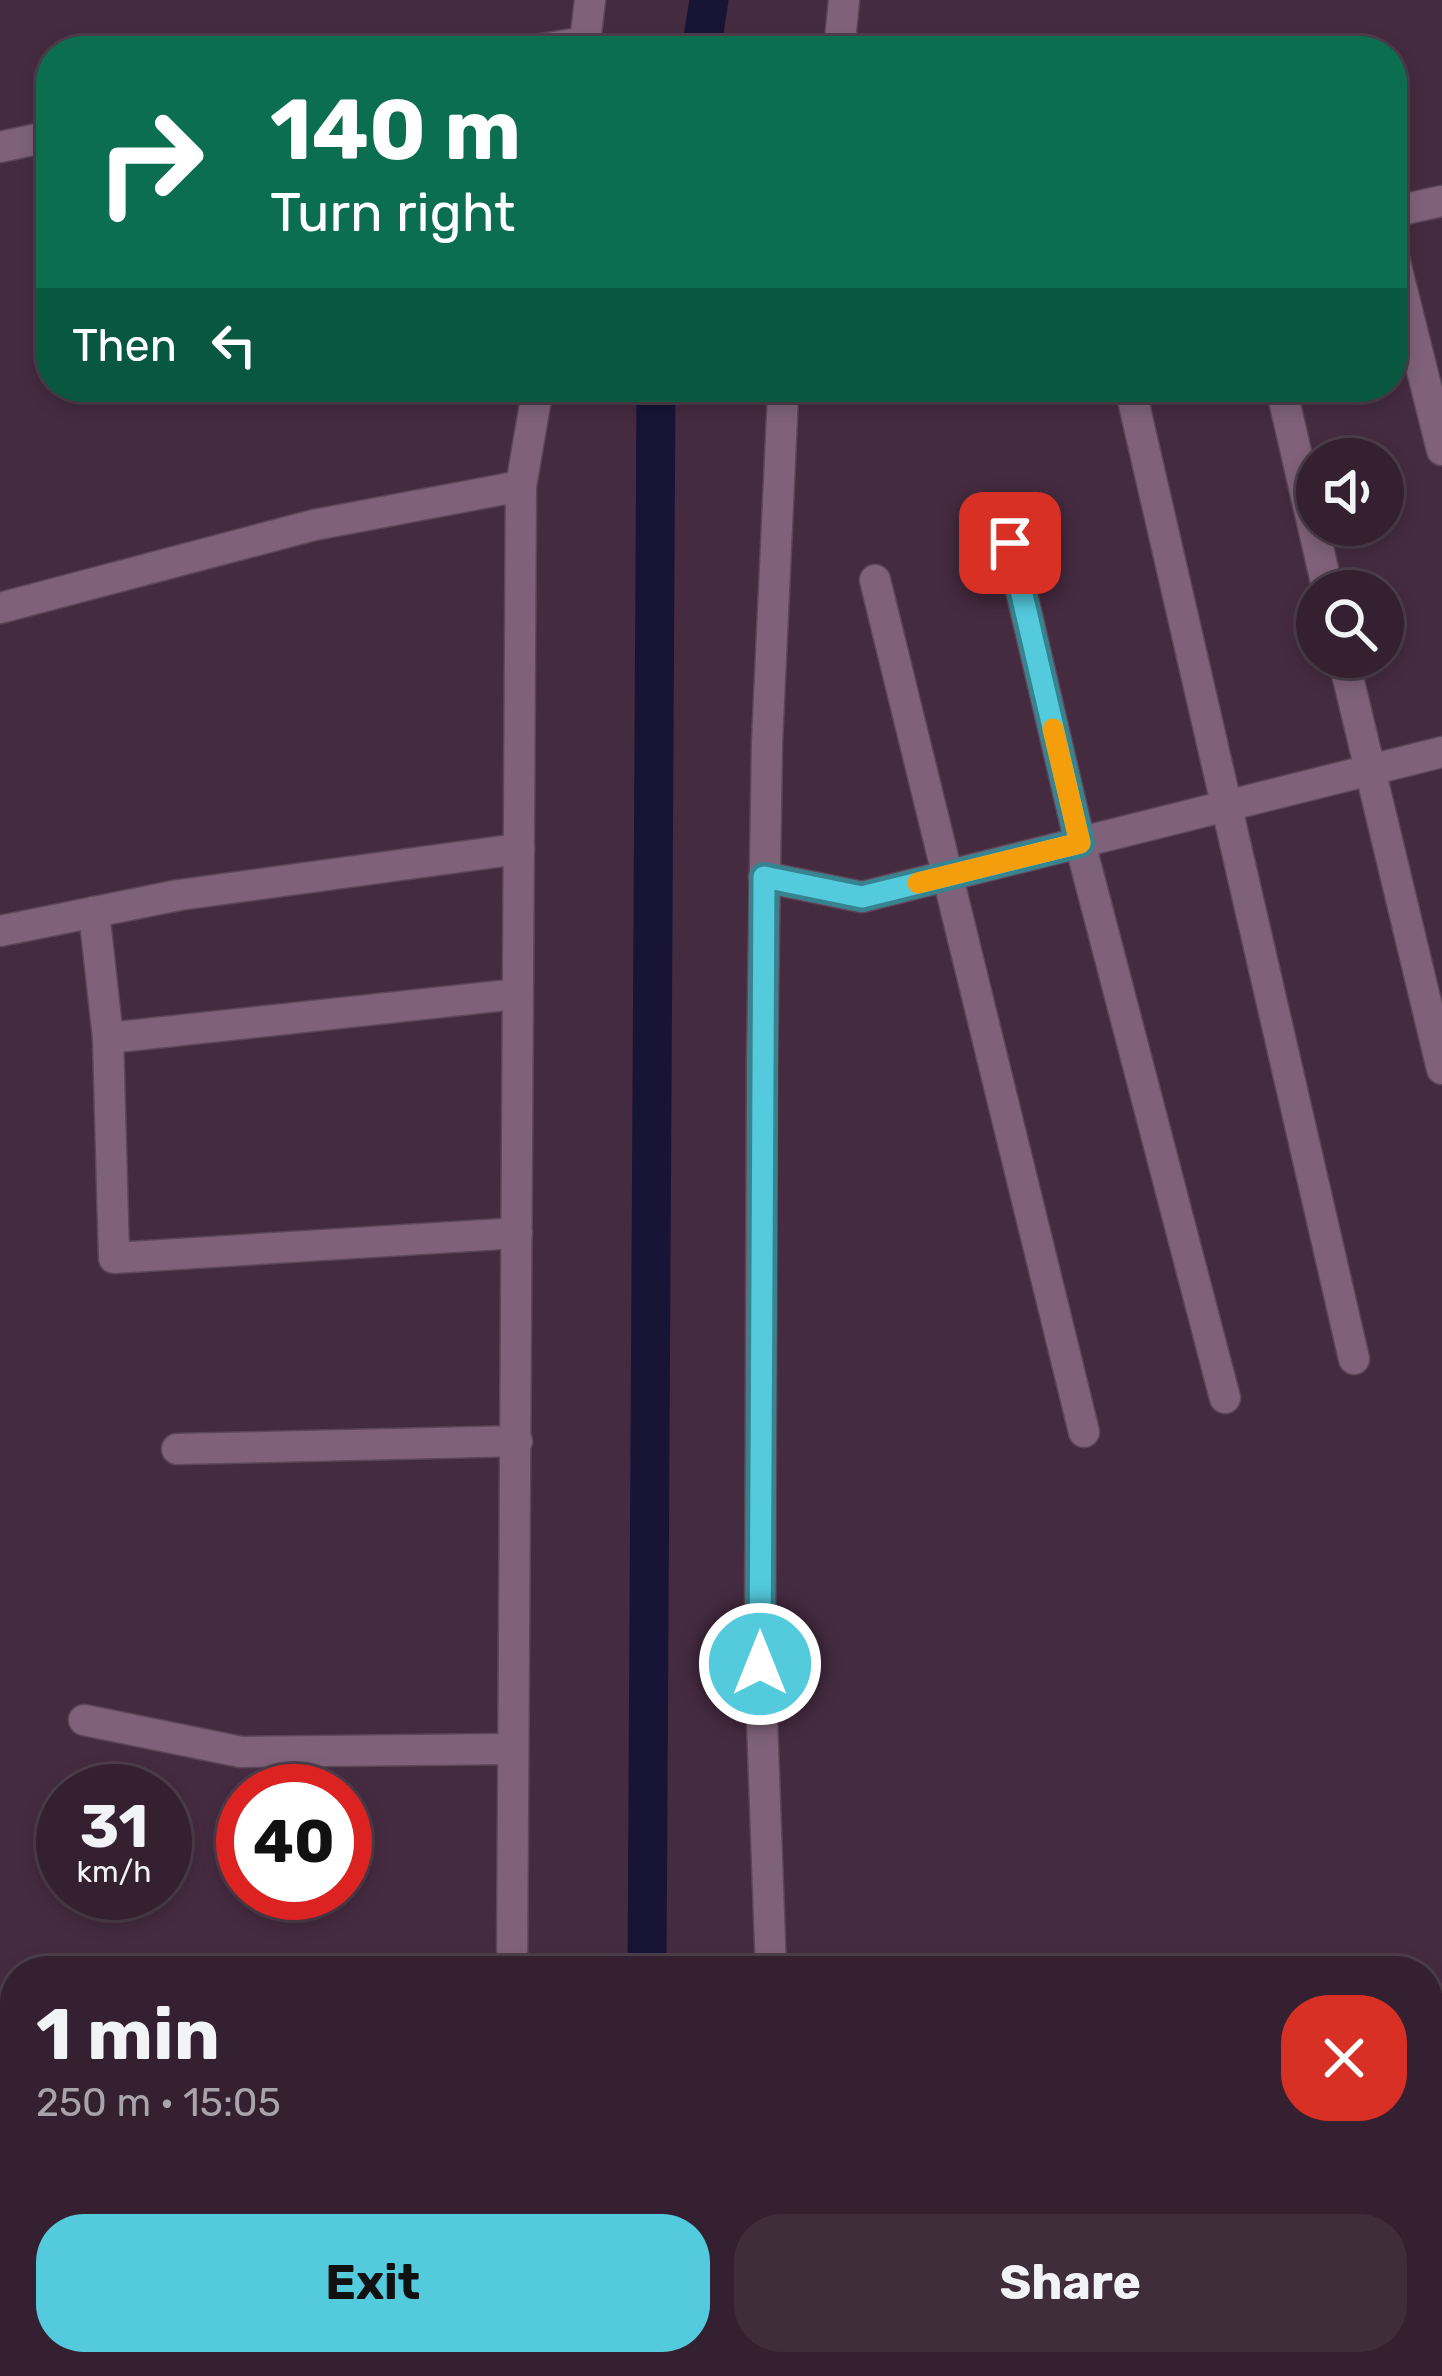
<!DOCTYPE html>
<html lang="en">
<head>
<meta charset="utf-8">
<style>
	:root { --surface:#342030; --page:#3f2d3c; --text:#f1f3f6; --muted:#a9a3ab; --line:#4e3e4c; --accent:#54cadd }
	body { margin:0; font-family:Rubik,sans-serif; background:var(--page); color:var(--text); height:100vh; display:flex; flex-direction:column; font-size:45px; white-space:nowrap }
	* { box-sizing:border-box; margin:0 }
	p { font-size:39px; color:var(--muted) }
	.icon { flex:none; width:66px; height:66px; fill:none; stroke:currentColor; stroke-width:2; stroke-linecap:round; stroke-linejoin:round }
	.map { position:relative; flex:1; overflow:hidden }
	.panel { position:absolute; left:0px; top:1956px; width:1443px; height:420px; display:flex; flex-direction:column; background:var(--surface); border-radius:48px 48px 0 0; box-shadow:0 6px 18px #0003,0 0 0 3px var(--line) }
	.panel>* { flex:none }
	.top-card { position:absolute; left:36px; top:36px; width:1371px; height:366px; border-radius:48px; box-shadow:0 6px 18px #0003,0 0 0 3px var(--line); background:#0b6e4f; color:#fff; overflow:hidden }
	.controls { position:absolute; left:1296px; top:438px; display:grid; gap:24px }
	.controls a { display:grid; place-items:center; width:108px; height:108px; border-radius:50%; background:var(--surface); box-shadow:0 6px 18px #0003,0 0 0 3px var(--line); font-size:60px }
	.speed { position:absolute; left:36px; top:1764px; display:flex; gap:24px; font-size:60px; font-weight:700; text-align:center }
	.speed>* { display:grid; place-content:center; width:156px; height:156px; border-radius:50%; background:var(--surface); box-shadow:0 6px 18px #0003,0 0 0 3px var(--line); line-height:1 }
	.speed small { font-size:30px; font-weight:400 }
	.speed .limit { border:18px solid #d22; background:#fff; color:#111 }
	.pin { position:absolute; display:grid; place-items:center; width:102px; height:102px; color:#fff; margin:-51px; border-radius:24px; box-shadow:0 6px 18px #0006 }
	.me { position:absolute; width:132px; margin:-66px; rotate:0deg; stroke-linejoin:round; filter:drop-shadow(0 0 9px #0008) }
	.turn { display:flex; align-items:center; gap:42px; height:252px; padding:0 36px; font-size:54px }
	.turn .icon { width:156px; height:156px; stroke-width:2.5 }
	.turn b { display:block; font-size:84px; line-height:102px }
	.then { display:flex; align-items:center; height:114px; padding:0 36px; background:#0003; gap:24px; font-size:45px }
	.round { display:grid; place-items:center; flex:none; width:126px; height:126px; border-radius:48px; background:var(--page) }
	.head { display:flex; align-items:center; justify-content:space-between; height:204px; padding:0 36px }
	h1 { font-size:72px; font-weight:700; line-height:90px }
	.action { display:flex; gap:24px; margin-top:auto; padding:24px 36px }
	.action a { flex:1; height:138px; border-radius:48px; background:var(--accent); color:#111; font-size:48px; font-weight:700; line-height:138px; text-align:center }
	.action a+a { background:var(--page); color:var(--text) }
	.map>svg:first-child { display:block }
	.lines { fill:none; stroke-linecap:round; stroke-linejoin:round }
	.canal { stroke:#181436; stroke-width:39 }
	.minor-casing { stroke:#5c4758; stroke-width:33 }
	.tertiary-casing { stroke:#5c4758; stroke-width:33 }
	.secondary-casing { stroke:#5c4758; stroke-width:33 }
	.minor { stroke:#7f6279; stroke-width:30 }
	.tertiary { stroke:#7f6279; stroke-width:30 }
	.secondary { stroke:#9e738b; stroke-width:30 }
	.route-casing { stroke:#378390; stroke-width:30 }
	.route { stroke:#54cadd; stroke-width:21 }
	.slow { stroke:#f59e0b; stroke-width:21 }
</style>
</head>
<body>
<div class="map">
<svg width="1442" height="2376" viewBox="0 0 1442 2376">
	<rect width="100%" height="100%" fill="#452b40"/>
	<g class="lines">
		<!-- canal -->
		<g class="canal">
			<path d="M701,51L709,0"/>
			<path d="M647,1971L656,387"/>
			<path d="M644,2376V2361"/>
		</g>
		<!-- minor casing -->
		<g class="minor-casing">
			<g id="minor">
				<path d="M529,51L585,42"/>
				<path d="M584,51L590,0"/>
				<path d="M839,51L844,0"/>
				<path d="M0,147L51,136"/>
				<path d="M1392,250L1442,450"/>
				<path d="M1130,387L1354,1359"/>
				<path d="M1281,387L1328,591"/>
				<path d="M1010,543L1080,843L1225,1398"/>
				<path d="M875,580L1084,1432"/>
				<path d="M0,608L314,525L521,486"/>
				<path d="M1343,657L1442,1069"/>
				<path d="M764,877L862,897L1442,752"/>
				<path d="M94,912L108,1038L114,1258L517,1233"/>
				<path d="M0,931L179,895L519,849"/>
				<path d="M108,1038L517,994"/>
				<path d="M177,1449L517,1441"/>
				<path d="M84,1720L241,1752L513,1749"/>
				<path d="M512,1971L521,486L538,387"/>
				<path d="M517,2361V2376"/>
			</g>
		</g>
		<!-- tertiary casing -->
		<g class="tertiary-casing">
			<g id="tertiary">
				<path d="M1392,212L1442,201"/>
				<path d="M771,1971L760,1664L762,1060L767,743L783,394L792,387"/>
			</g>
		</g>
		<!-- secondary casing -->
		<g class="secondary-casing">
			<g id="secondary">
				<path d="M0,2171L15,2174"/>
				<path d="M786,2361L787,2376"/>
			</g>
		</g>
		<!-- minor -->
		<use href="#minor" class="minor"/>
		<!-- tertiary -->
		<use href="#tertiary" class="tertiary"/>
		<!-- secondary -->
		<use href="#secondary" class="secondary"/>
	</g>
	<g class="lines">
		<!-- route casing -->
		<g class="route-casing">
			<path id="route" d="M760,1664L764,877L862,897L1080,843L1010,543"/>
		</g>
		<!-- route -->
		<use href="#route" class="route"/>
		<!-- slow -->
		<path class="slow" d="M918,883L1080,843L1053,729"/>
	</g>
</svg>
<div class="controls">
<a><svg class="icon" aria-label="sound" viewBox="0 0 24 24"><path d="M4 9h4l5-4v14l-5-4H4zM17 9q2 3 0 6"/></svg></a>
<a><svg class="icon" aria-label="search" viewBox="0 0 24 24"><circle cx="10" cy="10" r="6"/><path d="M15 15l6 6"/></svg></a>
</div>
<div class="speed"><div>31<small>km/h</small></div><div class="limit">40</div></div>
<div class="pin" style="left:1010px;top:543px;background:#d93025"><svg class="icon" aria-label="arrive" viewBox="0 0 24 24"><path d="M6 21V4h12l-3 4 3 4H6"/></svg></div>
<svg class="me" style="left:760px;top:1664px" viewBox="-20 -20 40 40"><circle r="17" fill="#54cadd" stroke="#fff" stroke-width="3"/><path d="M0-11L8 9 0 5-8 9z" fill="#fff"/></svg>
<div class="top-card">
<div class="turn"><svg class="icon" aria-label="right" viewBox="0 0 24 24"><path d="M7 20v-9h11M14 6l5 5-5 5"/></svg><div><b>140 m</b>Turn right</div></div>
<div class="then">Then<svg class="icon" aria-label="left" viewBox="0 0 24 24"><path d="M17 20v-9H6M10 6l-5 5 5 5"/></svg></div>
</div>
<section class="panel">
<div class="head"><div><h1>1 min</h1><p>250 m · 15:05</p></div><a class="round" style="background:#d93025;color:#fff"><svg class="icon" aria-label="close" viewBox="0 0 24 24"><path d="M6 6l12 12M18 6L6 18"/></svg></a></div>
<div class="action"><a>Exit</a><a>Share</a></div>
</section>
</div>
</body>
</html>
